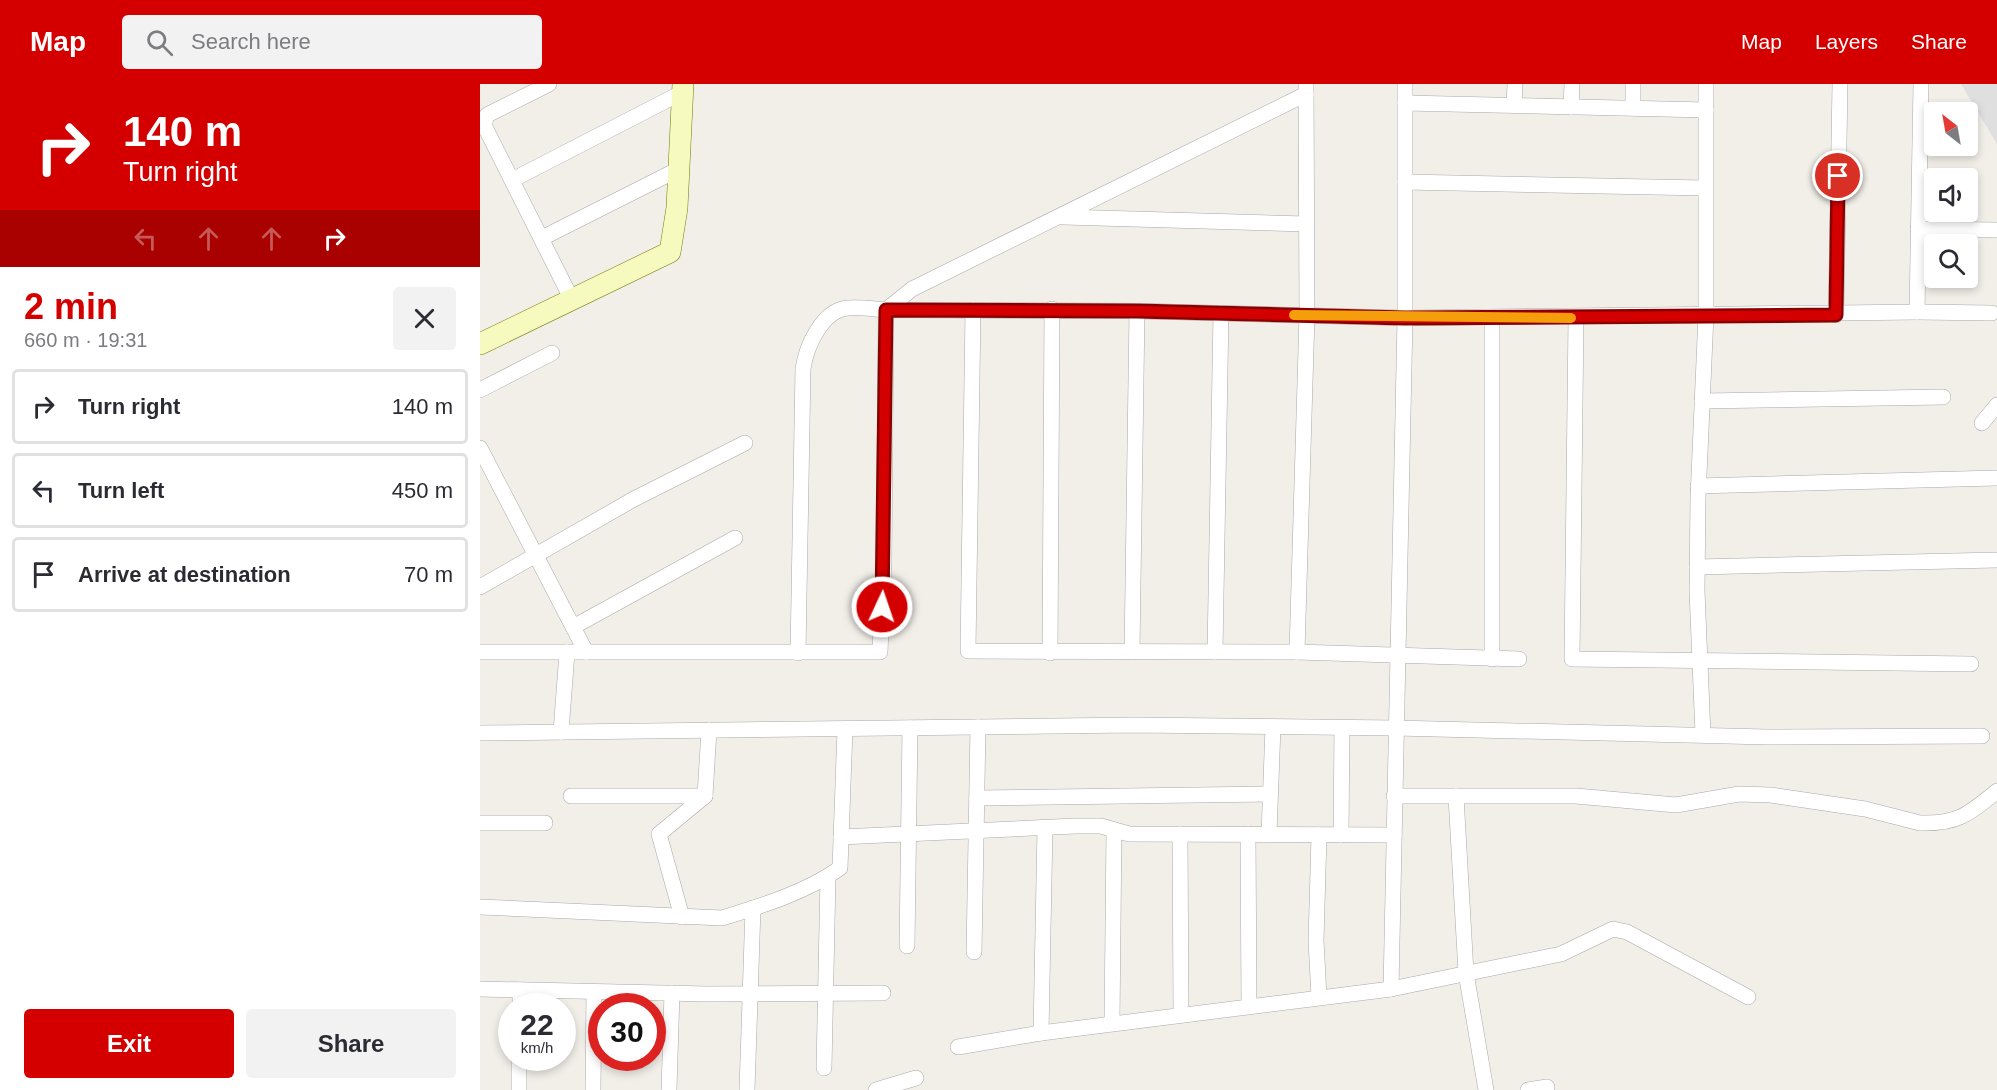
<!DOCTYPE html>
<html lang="en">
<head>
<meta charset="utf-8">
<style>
	:root { --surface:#fff; --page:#f2f2f3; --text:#2b2b33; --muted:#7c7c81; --line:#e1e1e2; --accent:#d40000 }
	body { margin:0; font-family:Arial,sans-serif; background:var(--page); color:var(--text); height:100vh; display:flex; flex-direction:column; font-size:22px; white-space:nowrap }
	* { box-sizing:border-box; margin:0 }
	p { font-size:20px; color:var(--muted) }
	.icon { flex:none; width:33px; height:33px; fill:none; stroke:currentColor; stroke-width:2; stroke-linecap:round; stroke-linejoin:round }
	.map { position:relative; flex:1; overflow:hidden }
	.details { display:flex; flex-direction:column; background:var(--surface); width:480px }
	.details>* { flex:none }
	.banner { background:#d40000; color:#fff; overflow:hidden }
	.needle { width:39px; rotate:329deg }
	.controls { position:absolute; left:1444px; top:18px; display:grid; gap:12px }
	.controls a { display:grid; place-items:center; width:54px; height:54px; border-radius:6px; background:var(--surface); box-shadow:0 3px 9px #0003; font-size:30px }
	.speed { position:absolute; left:18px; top:909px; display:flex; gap:12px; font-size:30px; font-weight:700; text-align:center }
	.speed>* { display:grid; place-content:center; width:78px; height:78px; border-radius:50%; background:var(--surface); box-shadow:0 3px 9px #0003; line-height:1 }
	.speed small { font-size:15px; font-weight:400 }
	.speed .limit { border:9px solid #d22; background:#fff; color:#111 }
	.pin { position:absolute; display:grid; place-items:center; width:51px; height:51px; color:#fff; margin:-26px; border:3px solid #fff; border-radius:50%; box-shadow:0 2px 6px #0007 }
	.me { position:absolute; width:66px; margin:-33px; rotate:3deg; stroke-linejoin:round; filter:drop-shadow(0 0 4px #0008) }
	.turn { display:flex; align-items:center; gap:21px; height:126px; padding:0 24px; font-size:27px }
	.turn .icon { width:78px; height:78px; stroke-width:2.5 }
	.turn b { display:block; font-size:42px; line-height:51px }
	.lanes { display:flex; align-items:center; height:57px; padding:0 24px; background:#0003; justify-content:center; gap:30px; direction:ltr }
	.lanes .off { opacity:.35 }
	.round { display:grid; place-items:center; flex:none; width:63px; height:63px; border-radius:6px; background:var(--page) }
	.overview { display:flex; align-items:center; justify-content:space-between; height:102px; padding:0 24px }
	h1 { font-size:36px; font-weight:700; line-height:45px; color:var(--accent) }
	.action { display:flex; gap:12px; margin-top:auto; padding:12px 24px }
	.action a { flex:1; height:69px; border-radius:6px; background:var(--accent); color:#fff; font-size:24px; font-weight:700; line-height:69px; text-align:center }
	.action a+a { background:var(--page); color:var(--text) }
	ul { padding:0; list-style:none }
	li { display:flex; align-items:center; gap:18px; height:75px; margin:0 12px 9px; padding:0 12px; border:3px solid var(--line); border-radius:6px }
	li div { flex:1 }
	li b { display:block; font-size:22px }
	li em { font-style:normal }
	header { display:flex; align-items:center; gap:36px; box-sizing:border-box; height:84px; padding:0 30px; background:var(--accent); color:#fff }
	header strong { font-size:28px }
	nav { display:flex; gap:33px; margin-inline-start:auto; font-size:21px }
	.search { width:420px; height:54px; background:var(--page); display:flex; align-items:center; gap:15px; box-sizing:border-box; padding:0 21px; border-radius:6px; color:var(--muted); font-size:22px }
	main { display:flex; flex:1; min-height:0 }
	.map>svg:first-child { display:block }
	.residential { fill:#e0dfdf }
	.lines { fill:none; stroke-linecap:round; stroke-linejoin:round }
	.street-casing { stroke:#a9a9a9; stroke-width:16 }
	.secondary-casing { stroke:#707d05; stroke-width:22 }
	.street { stroke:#fff; stroke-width:15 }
	.secondary { stroke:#f7fabf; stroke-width:21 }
	.route-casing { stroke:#8a0000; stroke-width:15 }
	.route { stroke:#d40000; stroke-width:10 }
	.slow { stroke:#f59e0b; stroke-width:10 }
</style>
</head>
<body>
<header>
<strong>Map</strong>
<div class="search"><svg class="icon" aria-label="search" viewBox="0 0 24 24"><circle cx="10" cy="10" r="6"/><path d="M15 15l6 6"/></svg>Search here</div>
<nav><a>Map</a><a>Layers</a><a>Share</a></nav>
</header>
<main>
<section class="details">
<div class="banner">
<div class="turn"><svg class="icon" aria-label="right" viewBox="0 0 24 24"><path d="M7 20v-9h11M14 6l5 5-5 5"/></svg><div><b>140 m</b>Turn right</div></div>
<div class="lanes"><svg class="icon off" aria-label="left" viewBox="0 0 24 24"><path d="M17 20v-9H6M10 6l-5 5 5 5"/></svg><svg class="icon off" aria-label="ahead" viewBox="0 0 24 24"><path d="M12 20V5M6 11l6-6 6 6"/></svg><svg class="icon off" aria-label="ahead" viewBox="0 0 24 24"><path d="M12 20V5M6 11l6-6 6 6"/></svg><svg class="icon" aria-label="right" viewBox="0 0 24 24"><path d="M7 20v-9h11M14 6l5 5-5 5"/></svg></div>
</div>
<div class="overview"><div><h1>2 min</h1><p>660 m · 19:31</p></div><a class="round"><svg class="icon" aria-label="close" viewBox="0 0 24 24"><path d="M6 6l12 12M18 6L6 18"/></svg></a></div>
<ul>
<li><svg class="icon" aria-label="right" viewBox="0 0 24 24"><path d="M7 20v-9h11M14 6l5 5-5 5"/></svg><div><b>Turn right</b></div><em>140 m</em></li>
<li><svg class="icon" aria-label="left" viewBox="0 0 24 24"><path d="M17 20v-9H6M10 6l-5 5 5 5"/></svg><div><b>Turn left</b></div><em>450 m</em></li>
<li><svg class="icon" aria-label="arrive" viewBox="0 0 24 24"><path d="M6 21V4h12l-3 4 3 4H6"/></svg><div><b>Arrive at destination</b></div><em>70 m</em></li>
</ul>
<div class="action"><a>Exit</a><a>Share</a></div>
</section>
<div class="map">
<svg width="1517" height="1006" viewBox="0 0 1517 1006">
	<rect width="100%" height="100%" fill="#f2efe9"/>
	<!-- residential -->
	<path class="residential" d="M1481,0H1517V60Z"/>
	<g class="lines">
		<!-- street casing -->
		<g class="street-casing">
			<g id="street">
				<path d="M69,0L7,31L4,41L92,216"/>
				<path d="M925,0V234L1437,228L1441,0"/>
				<path d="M1153,0V24"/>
				<path d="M925,19L1226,26"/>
				<path d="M1034,21L1035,0"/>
				<path d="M1091,23L1092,0"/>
				<path d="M32,96L203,8"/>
				<path d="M925,98L1225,104"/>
				<path d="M584,133L826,140"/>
				<path d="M1438,145L1517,146"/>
				<path d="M62,154L199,85"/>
				<path d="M493,226L488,567L817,568L1039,575"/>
				<path d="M1437,228L1512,229"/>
				<path d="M1356,231L1360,0"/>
				<path d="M1096,234L1092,575L1491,580"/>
				<path d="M0,306L72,269"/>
				<path d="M1222,317L1463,313"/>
				<path d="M1502,339L1517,321"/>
				<path d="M0,364L106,568"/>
				<path d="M1218,402L1517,394"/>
				<path d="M1217,483L1517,476"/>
				<path d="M0,503L154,415L265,359"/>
				<path d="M93,543L255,454"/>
				<path d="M0,568H400L404,477L406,226L432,205L826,10"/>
				<path d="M652,568L657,227L925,234L911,905"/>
				<path d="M735,568L741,229"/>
				<path d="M817,568L827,231L826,1"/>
				<path d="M318,569L323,285C326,263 342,226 368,224C380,223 394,225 406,226L657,227"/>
				<path d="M570,569L572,225"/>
				<path d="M1012,575V234"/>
				<path d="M81,648L87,568"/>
				<path d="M0,649L654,641L915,644L1287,653L1502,652"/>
				<path d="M1223,651L1217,507L1218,414L1226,231V0"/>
				<path d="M91,712H225"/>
				<path d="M914,712H1096L1196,721L1259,710L1291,711L1385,725L1440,739C1478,740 1489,730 1517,707"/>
				<path d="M976,712L986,889L1006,1006"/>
				<path d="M497,714L790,710"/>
				<path d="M0,739H65"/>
				<path d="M700,750L701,930"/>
				<path d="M768,750L769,922"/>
				<path d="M789,750L793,643"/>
				<path d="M861,751L862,644"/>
				<path d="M361,753L595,742H621L649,750L914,751"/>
				<path d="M0,823L242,834C281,822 327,808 360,784L365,645"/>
				<path d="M202,833L179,750L225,712L229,646"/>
				<path d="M427,862L430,644"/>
				<path d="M494,868L498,643"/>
				<path d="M0,905L227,910L403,909"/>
				<path d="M839,913L836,857L839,751"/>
				<path d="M40,922V906"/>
				<path d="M632,939L634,746"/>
				<path d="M561,949L565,744"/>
				<path d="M478,963L561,949L911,905L1081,870L1133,845L1147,848L1268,913"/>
				<path d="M344,984L348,792"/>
				<path d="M39,1006V974"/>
				<path d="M113,1006L114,908"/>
				<path d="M189,1006L192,909"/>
				<path d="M267,1006L273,824"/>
				<path d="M396,1006L436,994"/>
				<path d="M1048,1006L1067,1003"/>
			</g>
		</g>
		<!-- secondary casing -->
		<g class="secondary-casing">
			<path id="secondary" d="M0,260L190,168L197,124L203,0"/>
		</g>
		<!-- street -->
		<use href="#street" class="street"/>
		<!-- secondary -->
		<use href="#secondary" class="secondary"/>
	</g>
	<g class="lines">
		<!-- route casing -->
		<g class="route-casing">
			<path id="route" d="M402,523L406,226L657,227L925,234L1356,231L1358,92"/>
		</g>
		<!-- route -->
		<use href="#route" class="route"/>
		<!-- slow -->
		<path class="slow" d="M814,231L1091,234"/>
	</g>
</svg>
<div class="controls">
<a><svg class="needle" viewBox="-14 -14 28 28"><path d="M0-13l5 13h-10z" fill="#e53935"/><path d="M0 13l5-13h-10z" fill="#7c7c81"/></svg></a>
<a><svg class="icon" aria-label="sound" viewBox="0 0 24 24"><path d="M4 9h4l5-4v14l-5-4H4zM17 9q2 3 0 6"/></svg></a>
<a><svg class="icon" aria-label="search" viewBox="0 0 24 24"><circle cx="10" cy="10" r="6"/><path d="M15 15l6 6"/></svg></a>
</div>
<div class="speed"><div>22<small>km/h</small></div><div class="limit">30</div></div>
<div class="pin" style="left:1358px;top:92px;background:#d93025"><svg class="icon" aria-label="arrive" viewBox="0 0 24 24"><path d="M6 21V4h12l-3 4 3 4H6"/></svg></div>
<svg class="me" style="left:402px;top:523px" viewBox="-20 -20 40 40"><circle r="17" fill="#d40000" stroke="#fff" stroke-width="3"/><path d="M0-11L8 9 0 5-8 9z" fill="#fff"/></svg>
</div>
</main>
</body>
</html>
